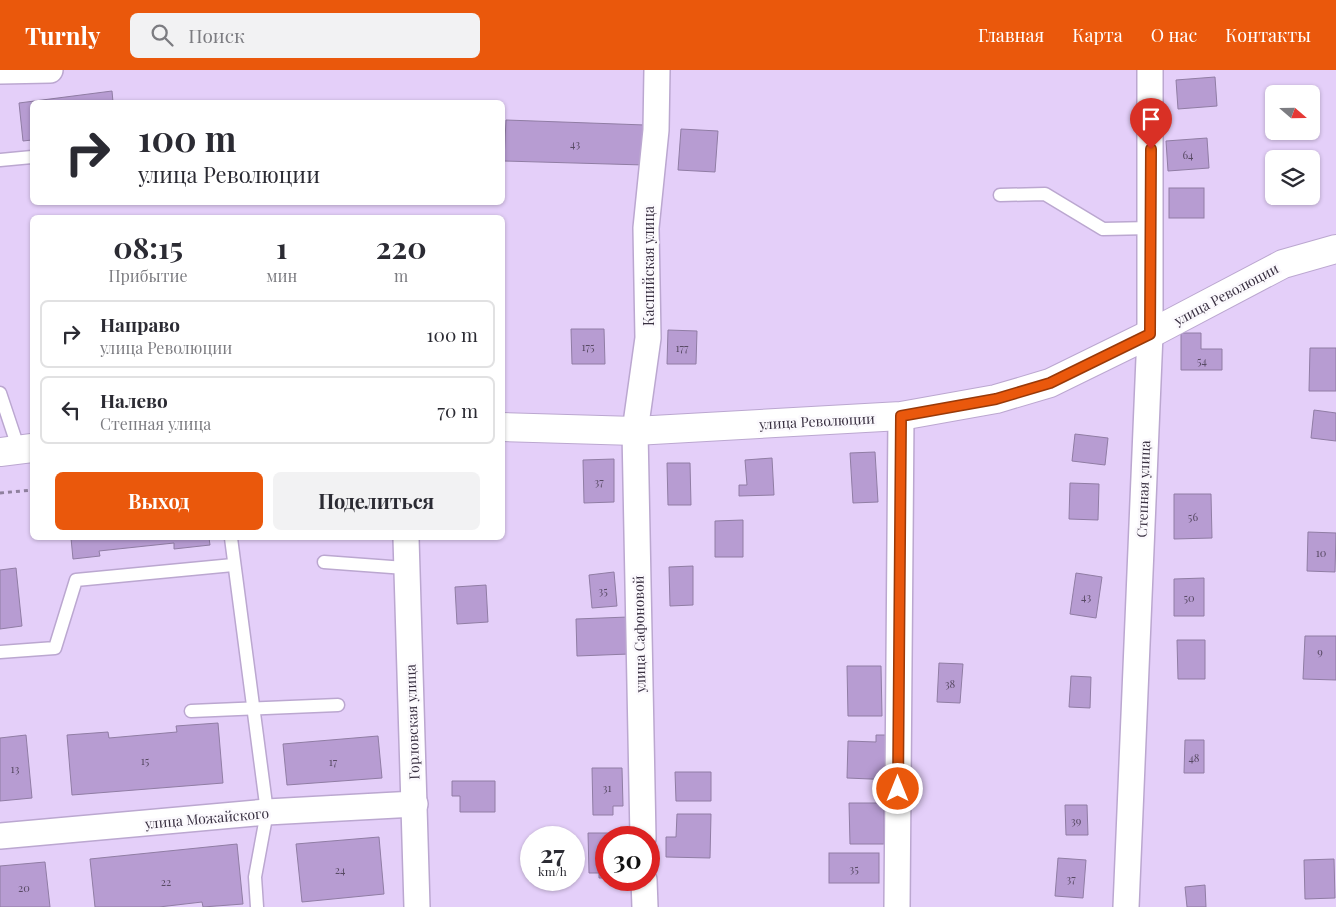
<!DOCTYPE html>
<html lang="ru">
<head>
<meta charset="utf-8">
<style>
	:root { --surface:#fff; --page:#f2f2f3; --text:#2b2b33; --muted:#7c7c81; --line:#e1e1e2; --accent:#ea580c }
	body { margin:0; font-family:"Playfair Display",serif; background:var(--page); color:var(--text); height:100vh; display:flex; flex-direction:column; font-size:19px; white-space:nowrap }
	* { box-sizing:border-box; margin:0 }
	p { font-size:16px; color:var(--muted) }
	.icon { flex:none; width:28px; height:28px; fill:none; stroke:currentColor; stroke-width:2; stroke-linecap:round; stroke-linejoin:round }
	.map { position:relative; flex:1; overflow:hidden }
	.drawer { position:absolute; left:30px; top:145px; width:475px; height:325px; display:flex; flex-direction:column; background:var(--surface); border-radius:8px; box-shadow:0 1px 4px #0004 }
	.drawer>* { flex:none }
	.banner { position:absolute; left:30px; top:30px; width:475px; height:105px; border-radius:8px; box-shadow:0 1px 4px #0004; background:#fff; color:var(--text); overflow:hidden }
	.needle { width:32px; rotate:110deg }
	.controls { position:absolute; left:1265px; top:15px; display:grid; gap:10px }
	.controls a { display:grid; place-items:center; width:55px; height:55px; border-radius:8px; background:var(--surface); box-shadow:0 1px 4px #0004; font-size:25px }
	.speed { position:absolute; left:520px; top:756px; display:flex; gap:10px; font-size:25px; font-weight:700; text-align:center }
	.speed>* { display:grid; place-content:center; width:65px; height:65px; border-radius:50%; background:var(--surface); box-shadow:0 1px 4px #0004; line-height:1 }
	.speed small { font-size:12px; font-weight:400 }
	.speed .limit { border:8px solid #d22; background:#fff; color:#111 }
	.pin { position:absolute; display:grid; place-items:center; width:42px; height:42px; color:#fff; margin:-51px -21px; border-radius:50% 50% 50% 0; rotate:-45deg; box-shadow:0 0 5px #0007 }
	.pin .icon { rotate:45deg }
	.me { position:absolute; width:55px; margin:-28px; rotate:0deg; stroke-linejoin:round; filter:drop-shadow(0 0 4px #0008) }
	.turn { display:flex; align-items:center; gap:18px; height:105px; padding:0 25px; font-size:22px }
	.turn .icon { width:65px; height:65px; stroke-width:2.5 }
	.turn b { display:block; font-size:35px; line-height:42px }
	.eta { display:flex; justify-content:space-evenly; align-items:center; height:85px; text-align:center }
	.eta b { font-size:30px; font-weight:700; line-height:35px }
	.primary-button { display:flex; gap:10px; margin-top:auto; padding:10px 25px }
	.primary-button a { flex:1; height:58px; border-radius:8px; background:var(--accent); color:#fff; font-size:20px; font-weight:700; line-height:58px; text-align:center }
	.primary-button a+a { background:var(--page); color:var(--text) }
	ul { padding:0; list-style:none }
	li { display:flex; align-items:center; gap:15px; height:68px; margin:0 10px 8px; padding:0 15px; border:2px solid var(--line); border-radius:8px }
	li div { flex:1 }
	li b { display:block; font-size:19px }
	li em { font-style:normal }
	header { display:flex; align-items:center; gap:30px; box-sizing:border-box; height:70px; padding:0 25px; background:var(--accent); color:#fff }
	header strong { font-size:24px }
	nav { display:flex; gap:28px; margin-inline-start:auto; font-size:18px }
	.search { width:350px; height:45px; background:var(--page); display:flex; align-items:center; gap:12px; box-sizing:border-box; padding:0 18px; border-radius:8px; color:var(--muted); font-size:19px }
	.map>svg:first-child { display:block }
	.building { fill:#b79cd2; stroke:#907da4 }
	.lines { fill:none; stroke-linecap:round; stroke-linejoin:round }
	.lane-casing { stroke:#bba7d0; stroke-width:15 }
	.street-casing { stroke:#bba7d0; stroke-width:28 }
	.secondary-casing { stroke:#bba7d0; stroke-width:30 }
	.path { stroke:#8f809e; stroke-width:3; stroke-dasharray:4 4; stroke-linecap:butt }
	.lane { stroke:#fff; stroke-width:12 }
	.street { stroke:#fff; stroke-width:25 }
	.secondary { stroke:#fff; stroke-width:28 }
	.route-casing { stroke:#983908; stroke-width:12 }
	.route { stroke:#ea580c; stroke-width:9 }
	.labels { text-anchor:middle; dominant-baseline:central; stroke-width:5; stroke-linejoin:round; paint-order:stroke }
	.number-label { font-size:11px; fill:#584a64 }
	.street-label { font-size:14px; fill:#382f40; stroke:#fbf9fd }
</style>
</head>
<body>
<header>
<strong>Turnly</strong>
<div class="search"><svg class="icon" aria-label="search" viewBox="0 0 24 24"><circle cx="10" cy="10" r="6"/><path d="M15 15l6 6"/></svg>Поиск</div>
<nav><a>Главная</a><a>Карта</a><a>О нас</a><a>Контакты</a></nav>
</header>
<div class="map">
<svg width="1336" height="837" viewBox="0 0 1336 837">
	<rect width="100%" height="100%" fill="#e4cff9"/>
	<!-- building -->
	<g class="building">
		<path d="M1215,7L1217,36L1178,39L1176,10Z"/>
		<path d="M112,21L113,32H32V70L23,71L19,33Z"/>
		<path d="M506,50L645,55L644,95L504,91Z"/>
		<path d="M681,59L718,61L715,102L678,100Z"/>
		<path d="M1207,68L1209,98L1168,101L1166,71Z"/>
		<rect x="1169" y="118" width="35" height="30"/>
		<path d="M571,259H604L605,294H572Z"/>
		<path d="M668,260L697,261L696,294H667Z"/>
		<path d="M1181,263H1201V279H1222V300H1181Z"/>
		<path d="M1310,278H1336V321H1309Z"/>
		<path d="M1314,340L1336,343V371L1311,368Z"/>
		<path d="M1075,364L1108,368L1105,395L1072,391Z"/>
		<path d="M875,382L878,432L853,433L850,383Z"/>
		<path d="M772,388L774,425L739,426V415H747L745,390Z"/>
		<path d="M614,389V432L584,433L583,390Z"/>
		<path d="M667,393H690L691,435H668Z"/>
		<path d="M1070,413L1099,414L1098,450L1069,449Z"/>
		<path d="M1174,424H1211L1212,468L1174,469Z"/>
		<path d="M743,450V487H715V451Z"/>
		<path d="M1308,462L1336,463L1335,502L1307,501Z"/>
		<path d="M71,468H209L210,475L174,479V473L99,481L100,486L73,489Z"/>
		<path d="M693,496V535L670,536L669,497Z"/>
		<path d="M16,498L22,556L0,559V500Z"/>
		<path d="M614,502L617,536L592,538L589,505Z"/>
		<path d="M1076,503L1102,507L1096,548L1070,544Z"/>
		<path d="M1204,508V546H1174V509Z"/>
		<path d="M486,515L488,552L457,554L455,517Z"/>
		<path d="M628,547L629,584L577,586L576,549Z"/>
		<path d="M1305,566H1336V610L1303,609Z"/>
		<path d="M1177,570H1205V609H1178Z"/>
		<path d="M939,593L963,594L960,633L937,632Z"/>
		<path d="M847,596H881L882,646H848Z"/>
		<path d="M1071,606L1091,607L1090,638L1069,637Z"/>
		<path d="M218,653L223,713L72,725L67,665L108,662L109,668L177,662L176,656Z"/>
		<path d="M26,665L32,728L0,731V668Z"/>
		<path d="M876,665H896L894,710L847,708L848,671L876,672Z"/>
		<path d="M378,666L382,708L287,715L283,674Z"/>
		<path d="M1185,670H1204V703H1184Z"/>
		<path d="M592,698H622L623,736H613V745H593Z"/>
		<path d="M675,702H711V731H676Z"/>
		<path d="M452,711H495V742H460V726H452Z"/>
		<path d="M849,733H884V774H850Z"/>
		<path d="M1065,735H1087L1088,765H1066Z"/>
		<path d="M677,744H711L710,788L666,787V767H676Z"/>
		<path d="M588,763H622V768H606V808H599V803H589Z"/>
		<path d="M379,767L384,824L302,832L296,774Z"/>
		<path d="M237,774L243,834L203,837L202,832L159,837H95L90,789Z"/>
		<rect x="829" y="783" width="50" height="30"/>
		<path d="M1058,788L1086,790L1083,828L1055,826Z"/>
		<path d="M1334,789L1335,828L1305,829L1304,790Z"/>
		<path d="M45,792L50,837H0V796Z"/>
		<path d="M1205,815L1206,837H1187L1185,817Z"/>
	</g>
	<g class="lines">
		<!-- lane casing -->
		<g class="lane-casing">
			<g id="lane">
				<path d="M0,90L32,87"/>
				<path d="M1000,125L1045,124L1103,159L1151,158"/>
				<path d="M0,323L19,380"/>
				<path d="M231,468L267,742L255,807L257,837"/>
				<path d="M324,492L405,498"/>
				<path d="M0,582L55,578L76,510L233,495"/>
				<path d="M191,641L338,635"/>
			</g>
		</g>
		<!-- street casing -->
		<g class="street-casing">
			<g id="street">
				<path d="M0,1L50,0"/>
				<path d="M406,468L417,837"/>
				<path d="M0,766L267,742L415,734"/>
				<path d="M643,768L635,361L648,268L646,158L656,60L657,0"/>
				<path d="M644,810L645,837"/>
				<path d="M897,837L901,346"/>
				<path d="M1126,837L1150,264V0"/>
			</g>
		</g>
		<!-- secondary casing -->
		<g class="secondary-casing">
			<g id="secondary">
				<path d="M502,357L635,361L901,346L996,329L1050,313L1150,264L1283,194L1336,179"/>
				<path d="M0,382L32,378"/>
			</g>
		</g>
		<!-- path -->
		<path class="path" d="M0,423L32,420"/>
		<!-- lane -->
		<use href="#lane" class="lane"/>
		<!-- street -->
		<use href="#street" class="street"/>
		<!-- secondary -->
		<use href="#secondary" class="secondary"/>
	</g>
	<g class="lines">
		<!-- route casing -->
		<g class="route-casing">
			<path id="route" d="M898,719L901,346L996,329L1050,313L1150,264L1151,79"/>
		</g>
		<!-- route -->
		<use href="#route" class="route"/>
	</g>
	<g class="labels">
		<!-- number labels -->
		<g class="number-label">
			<text x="575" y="73">43</text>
			<text x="1188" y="84">64</text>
			<text x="588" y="276">175</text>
			<text x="682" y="277">177</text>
			<text x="1202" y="290">54</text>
			<text x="599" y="411">37</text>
			<text x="1193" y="446">56</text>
			<text x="1321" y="482">10</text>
			<text x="603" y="520">35</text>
			<text x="1086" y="526">43</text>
			<text x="1189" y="527">50</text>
			<text x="1320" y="581">9</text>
			<text x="950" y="613">38</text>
			<text x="1194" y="687">48</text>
			<text x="145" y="690">15</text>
			<text x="333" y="691">17</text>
			<text x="15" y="698">13</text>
			<text x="607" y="717">31</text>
			<text x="1076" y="750">39</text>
			<text x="854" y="798">35</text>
			<text x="340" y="799">24</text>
			<text x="1071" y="808">37</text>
			<text x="166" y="811">22</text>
			<text x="24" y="817">20</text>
		</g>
		<!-- street labels -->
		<g class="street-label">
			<text transform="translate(648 196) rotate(-90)">Каспийская улица</text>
			<text transform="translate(1226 224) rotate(-28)">улица Революции</text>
			<text transform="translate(817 351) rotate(-3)">улица Революции</text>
			<text transform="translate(1143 419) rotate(-88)">Степная улица</text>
			<text transform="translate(639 564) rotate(-91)">улица Сафоновой</text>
			<text transform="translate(412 652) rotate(-92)">Горловская улица</text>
			<text transform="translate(207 748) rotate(-5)">улица Можайского</text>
		</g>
	</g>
</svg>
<div class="controls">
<a><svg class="needle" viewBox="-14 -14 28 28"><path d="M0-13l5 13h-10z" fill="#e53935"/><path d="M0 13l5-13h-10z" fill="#7c7c81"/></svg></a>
<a><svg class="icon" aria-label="layers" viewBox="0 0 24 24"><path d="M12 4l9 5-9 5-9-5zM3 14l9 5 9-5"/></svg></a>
</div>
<div class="speed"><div>27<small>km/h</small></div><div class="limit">30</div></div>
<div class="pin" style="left:1151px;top:79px;background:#d93025"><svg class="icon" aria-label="arrive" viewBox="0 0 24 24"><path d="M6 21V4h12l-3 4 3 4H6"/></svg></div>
<svg class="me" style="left:898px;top:719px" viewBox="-20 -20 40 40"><circle r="17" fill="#ea580c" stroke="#fff" stroke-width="3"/><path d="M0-11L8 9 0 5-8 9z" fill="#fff"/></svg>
<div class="banner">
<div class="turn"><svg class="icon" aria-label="right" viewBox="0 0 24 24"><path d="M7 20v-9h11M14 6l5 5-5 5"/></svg><div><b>100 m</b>улица Революции</div></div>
</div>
<section class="drawer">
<div class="eta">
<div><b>08:15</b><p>Прибытие</p></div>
<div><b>1</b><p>мин</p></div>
<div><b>220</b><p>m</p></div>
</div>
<ul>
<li><svg class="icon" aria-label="right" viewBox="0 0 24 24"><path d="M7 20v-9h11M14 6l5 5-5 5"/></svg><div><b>Направо</b><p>улица Революции</p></div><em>100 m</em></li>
<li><svg class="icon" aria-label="left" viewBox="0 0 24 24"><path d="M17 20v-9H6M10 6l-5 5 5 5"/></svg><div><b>Налево</b><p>Степная улица</p></div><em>70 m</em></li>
</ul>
<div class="primary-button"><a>Выход</a><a>Поделиться</a></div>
</section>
</div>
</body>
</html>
